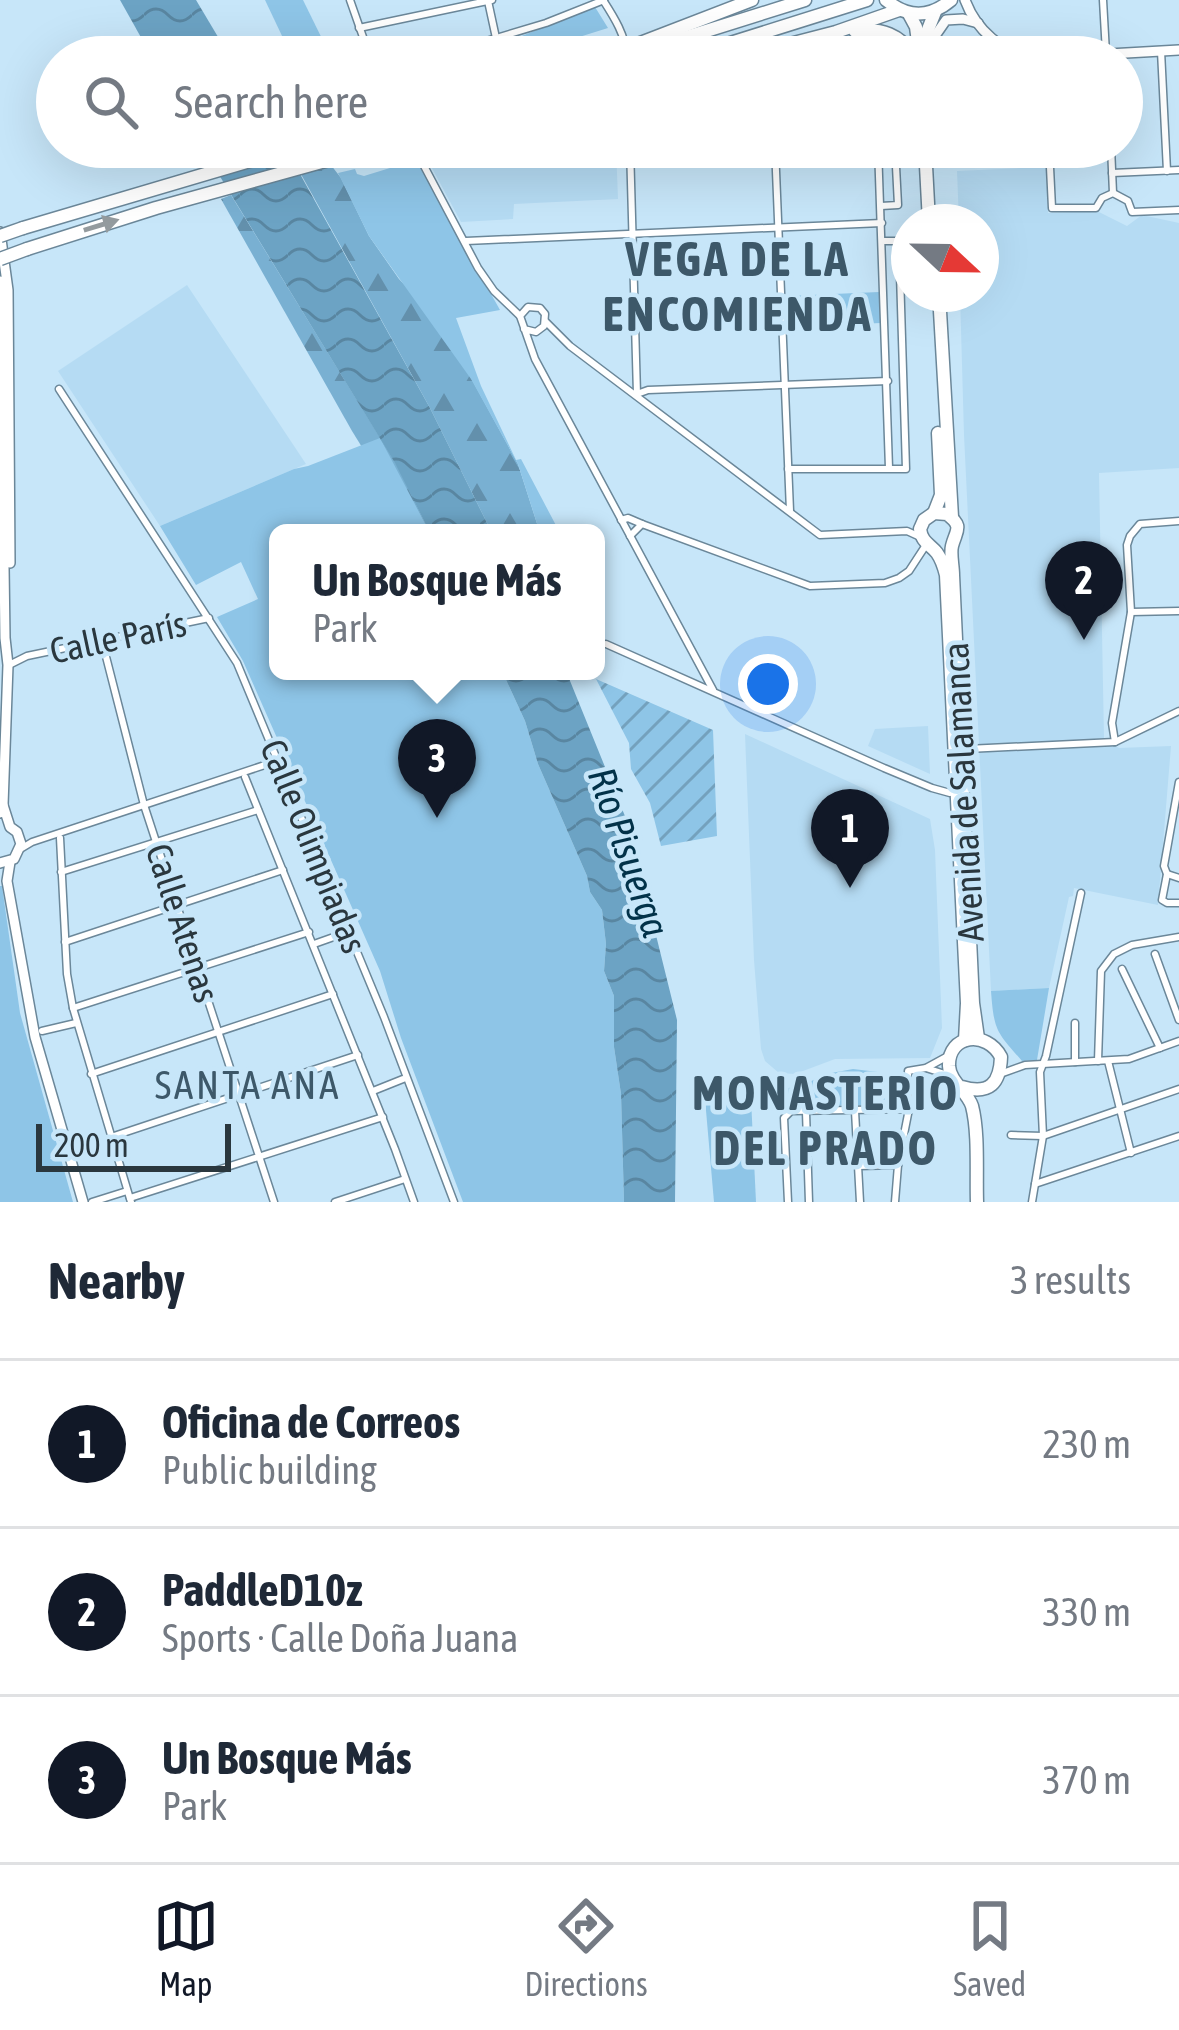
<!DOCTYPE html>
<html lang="en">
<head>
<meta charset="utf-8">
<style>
  :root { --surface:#fff; --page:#f2f2f3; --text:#1f2937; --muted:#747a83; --line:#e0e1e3; --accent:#111827 }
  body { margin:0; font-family:"Asap Condensed",sans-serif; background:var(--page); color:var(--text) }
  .compass { position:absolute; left:891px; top:204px; width:108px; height:108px; border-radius:50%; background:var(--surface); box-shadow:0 12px 48px #0002; rotate:112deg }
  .scale { position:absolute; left:36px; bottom:30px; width:195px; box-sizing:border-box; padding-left:12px; border:6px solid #2a373e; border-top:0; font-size:33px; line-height:42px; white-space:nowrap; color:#2a373e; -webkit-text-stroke:9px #c7e6f9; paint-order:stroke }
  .you { position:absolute; left:768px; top:684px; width:42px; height:42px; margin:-30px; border:9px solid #fff; border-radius:50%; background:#1a73e8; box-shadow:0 0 0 18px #1a73e833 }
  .badge { display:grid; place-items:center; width:78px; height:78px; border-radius:50%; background:var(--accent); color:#fff; font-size:39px; font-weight:700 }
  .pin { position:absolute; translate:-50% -99px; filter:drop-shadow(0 3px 6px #0008) }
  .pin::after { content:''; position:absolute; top:63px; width:42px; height:36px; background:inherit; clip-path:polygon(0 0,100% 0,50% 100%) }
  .popup { position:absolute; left:269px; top:524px; width:336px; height:156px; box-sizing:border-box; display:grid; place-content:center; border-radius:18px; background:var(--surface); filter:drop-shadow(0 3px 9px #0005); font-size:39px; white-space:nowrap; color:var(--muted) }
  .popup b { font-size:45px; color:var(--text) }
  .popup::after { content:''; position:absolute; left:50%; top:100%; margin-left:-24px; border:24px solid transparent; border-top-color:var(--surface) }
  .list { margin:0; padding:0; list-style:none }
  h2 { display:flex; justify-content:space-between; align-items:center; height:156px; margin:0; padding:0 48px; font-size:51px }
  h2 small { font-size:39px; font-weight:400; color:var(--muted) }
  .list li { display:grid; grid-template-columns:78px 1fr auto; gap:36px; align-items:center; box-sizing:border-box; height:168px; padding:0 48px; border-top:3px solid var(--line) }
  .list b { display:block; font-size:45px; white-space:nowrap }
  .list p { margin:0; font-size:39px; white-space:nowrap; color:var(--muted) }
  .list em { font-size:39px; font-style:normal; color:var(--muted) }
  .icon { flex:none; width:66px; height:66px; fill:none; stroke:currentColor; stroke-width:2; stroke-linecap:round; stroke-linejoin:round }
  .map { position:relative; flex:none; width:1179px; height:1202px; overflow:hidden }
  .search { position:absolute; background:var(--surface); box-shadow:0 12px 48px #0002; left:36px; right:36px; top:36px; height:132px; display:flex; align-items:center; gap:30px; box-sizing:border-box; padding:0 42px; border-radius:66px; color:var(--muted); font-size:45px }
  .sheet { height:660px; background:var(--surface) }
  nav { display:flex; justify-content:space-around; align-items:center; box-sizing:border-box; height:168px; border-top:3px solid var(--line); background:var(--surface); font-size:33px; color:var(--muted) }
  nav a { display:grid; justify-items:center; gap:6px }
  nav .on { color:var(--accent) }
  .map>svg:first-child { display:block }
  .built { fill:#b5dbf3 }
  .forest { fill:url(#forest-firs) }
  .park { fill:#8ec5e7 }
  .garden { fill:url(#garden-furrows) }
  .water { fill:url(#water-waves) }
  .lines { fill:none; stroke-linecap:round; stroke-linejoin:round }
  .street-casing { stroke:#6b8799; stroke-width:9 }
  .secondary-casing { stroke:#6b8799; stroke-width:12 }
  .highway-casing { stroke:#6b8799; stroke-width:15 }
  .street { stroke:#fff; stroke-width:6 }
  .secondary { stroke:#fff; stroke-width:9 }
  .highway { stroke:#fff; stroke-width:12 }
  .highway-bridge-casing { stroke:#6b8799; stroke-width:15; stroke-linecap:butt }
  .highway-bridge { stroke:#fff; stroke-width:12 }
  .oneway { fill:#949b9e }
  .labels { text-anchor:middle; stroke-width:9; stroke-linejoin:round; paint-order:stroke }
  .street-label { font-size:36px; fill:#2a373e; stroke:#c7e6f9 }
  .water-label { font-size:39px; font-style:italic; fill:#023249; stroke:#c7e6f9 }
  .neighbourhood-label { font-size:39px; letter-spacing:3px; fill:#3d5869; stroke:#c7e6f9 }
  .district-label { font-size:48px; font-weight:bold; letter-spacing:3px; fill:#3d5869; stroke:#c7e6f9 }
</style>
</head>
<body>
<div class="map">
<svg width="1179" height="1202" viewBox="0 0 1179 1202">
  <defs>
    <pattern id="forest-firs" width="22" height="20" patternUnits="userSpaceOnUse" patternTransform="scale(3)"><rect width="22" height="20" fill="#79b0d2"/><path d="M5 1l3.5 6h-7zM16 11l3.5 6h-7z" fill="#6390ac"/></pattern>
    <pattern id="garden-furrows" width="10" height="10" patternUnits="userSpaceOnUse" patternTransform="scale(3)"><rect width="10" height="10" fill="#8ec5e7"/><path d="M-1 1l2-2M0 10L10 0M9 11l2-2" fill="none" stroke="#74a1bd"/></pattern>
    <pattern id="water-waves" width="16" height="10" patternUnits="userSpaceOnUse" patternTransform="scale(3)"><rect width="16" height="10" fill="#6ca3c4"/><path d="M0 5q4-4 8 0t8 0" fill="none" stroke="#5986a1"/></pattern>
  </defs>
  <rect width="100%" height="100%" fill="#c7e6f9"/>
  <g class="built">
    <path d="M460 147H616L618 199 514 204 513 219 461 222 426 157Z"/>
    <path d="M1021 147H1045L1048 213 1097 211 1127 226 1142 215 1179 223V468L1099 473 1104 738 1119 748 1171 746 1158 905 1074 888 1073 896 1069 897 1049 988 991 991 964 435 960 294H981V222H959L957 171 1021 168Z"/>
    <path d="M187 285 306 464 160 526 58 371Z"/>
    <path d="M928 726 930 774 868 746 875 729Z"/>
    <path d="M745 734 930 819 935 850 942 1028 930 1058 835 1059 795 1074 779 1073 765 1061 761 1049 754 960Z"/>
  </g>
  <g class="forest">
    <path d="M286 147H317L341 178 369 236 399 279 441 323 518 464 540 533H492L430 408Z"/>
    <path d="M231 195 398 467 430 533H415L352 431 221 199Z"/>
  </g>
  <g class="park">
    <path d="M265 0H303L331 57H292Z"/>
    <path d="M595 7 608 28 515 57H449L514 39Z"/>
    <path d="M865 31 896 39 897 57H746L836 35Z"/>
    <path d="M416 160 500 310 456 318 481 386 516 460 521 459 560 533H540L518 464 471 379 369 236 338 173 355 169 357 174 364 176Z"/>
    <path d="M879 292 881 323 789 327 788 296Z"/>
    <path d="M380 438 430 533H278V671H502L525 721 538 764 587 876 590 892 602 910 606 944 604 971 614 996V1047L621 1094 624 1202H463L401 1038 380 971 243 661 217 617 258 599 241 562 196 585 160 526 294 469 308 466Z"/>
    <path d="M0 886H2L20 1013 73 1202H0Z"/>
    <path d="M1049 988 1037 1060 1022 1061C997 1032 994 1032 991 991Z"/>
    <path d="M853 1069 878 1072 902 1084 903 1105 787 1106V1088L799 1087 826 1074Z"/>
    <path d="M705 1099H751L756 1202H714Z"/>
  </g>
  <path class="garden" d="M596 679 713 730 717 836 661 846 650 803 631 769 629 743Z"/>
  <g class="water">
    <path d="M120 0H196L230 57H152Z"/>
    <path d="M202 147H285L430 408 492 533H430L395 463Z"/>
    <path d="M502 671H566L629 826 677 1020 675 1202H624L621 1094 614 1047V996L604 971 606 944 602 910 590 892 587 876 538 764 525 721Z"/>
  </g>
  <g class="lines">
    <defs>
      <g id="street">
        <path d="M350 0 370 57"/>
        <path d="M603 0C614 17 626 36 627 57"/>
        <path d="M1103 0 1106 53"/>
        <path d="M488 1 496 38"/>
        <path d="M359 28 492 0"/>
        <path d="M1161 51 1167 171"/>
        <path d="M433 57 546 23 604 0"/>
        <path d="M414 147 478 268 494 291 519 315"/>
        <path d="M630 147 637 394"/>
        <path d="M775 147 790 511"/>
        <path d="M878 147 889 468"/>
        <path d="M1049 147 1052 208H1096L1102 198 1113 193 1128 201 1132 212 1179 210"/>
        <path d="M1111 147 1113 193"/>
        <path d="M1112 173 1179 170"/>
        <path d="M881 206 898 205 895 147"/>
        <path d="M466 241 882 223"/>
        <path d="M546 322 570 346 820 535 907 531 918 536"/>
        <path d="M524 329 536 332 544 326 545 314 540 308 528 307 520 316 535 359 713 690"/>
        <path d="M59 389 237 663 384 1017 454 1202"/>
        <path d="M637 394 648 390 888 381"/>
        <path d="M788 469H906L899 241H883"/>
        <path d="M621 520 628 518 642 524"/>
        <path d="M630 536 642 524 810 586 885 583 899 578 909 571 926 545"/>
        <path d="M1131 612 1179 611"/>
        <path d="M102 641 144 805 274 1202"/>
        <path d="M606 644 884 768 932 788 950 793"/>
        <path d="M9 665 27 656 209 618"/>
        <path d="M1115 742 1112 723 1131 612 1127 545 1130 536 1140 524 1179 521"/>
        <path d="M967 749 1115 742 1179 711"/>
        <path d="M245 777 395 1149 414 1202"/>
        <path d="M1179 782 1164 866 1167 874 1162 900 1167 903H1179"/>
        <path d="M60 838 67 974 73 1008 131 1202"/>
        <path d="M22 848 32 842 280 760"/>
        <path d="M61 872 258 810"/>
        <path d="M1167 874 1179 878"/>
        <path d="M65 942 283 870"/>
        <path d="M314 944 345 933"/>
        <path d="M1155 954 1179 1020"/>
        <path d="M1122 969 1160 1048"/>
        <path d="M73 1008 309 932"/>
        <path d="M42 1031 76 1023"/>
        <path d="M1098 1061 1101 971 1114 954 1132 945 1179 937"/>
        <path d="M1108 1061 1131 1153"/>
        <path d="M1075 1062V1023"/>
        <path d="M926 1068 951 1076"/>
        <path d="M91 1074 333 994"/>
        <path d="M1000 1074 1025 1065 1129 1059 1179 1041"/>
        <path d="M373 1091 403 1079"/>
        <path d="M855 1111 860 1202"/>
        <path d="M806 1112 809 1202"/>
        <path d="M1011 1135 1043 1136 1179 1089"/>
        <path d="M111 1137 358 1055"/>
        <path d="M859 1166 898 1165"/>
        <path d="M1035 1184 1179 1136"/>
        <path d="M130 1198 383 1117"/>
        <path d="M92 1202 127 1191"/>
        <path d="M335 1202 405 1179"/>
        <path d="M788 1202 784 1118 791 1111 909 1109"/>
        <path d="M895 1202 898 1165 909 1109 908 1071 926 1068 948 1056"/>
        <path d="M1032 1202 1043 1136 1040 1072 1046 1056 1081 893"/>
      </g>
      <g id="secondary">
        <path d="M965 0C976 30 1002 53 1034 57"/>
        <path d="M930 43 946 20 963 19 978 23"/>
        <path d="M1056 57 1179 50"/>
        <path d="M0 232 8 290 10 563"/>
        <path d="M0 281 5 638 8 665 3 805 0 813"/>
        <path d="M10 862 7 881 35 1037 83 1202"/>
        <path d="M0 863 14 859 21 844 17 832 10 827 3 805"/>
      </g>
      <g id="highway">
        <path d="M886 0C907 18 930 18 951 0"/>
        <path d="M909 14 916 27 920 57"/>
        <path d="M855 31C882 28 900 34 915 57"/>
        <path d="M635 45 752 0"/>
        <path d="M636 53 805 0"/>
        <path d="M686 57 867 0"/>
        <path d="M740 57 836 32 899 10"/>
        <path d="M928 57 927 32 935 12"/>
        <path d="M925 147 929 222"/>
        <path d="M23 228 297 147"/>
        <path d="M27 249 156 208 376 147"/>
        <path d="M939 294 952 517"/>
        <path d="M0 349 3 337"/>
        <path d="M0 369 2 370"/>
        <path d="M0 398 2 404"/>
        <path d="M934 513 941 495 938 433"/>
        <path d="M965 1040 967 1003 946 575C944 567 942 560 937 553 930 544 922 543 920 529L924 520 934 513 947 514C964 527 956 530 952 546 950 554 953 566 953 575L973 1003 978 1038"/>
        <path d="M962 1087C990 1095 1000 1083 1001 1057 987 1030 948 1034 949 1066 950 1082 967 1091 972 1106 979 1133 976 1173 977 1202"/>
      </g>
    </defs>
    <use href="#street" class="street-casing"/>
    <use href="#secondary" class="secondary-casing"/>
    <use href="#highway" class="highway-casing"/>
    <use href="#street" class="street"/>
    <use href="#secondary" class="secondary"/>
    <use href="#highway" class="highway"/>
    <defs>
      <g id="highway-bridge">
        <path d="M613 53 635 45"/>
        <path d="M0 236 23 228"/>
        <path d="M0 259 27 249"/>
      </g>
    </defs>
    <use href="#highway-bridge" class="highway-bridge-casing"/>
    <use href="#highway-bridge" class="highway-bridge"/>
  </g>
  <defs><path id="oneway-solid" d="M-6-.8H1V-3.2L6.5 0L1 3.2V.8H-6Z" transform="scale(3)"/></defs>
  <use class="oneway" href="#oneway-solid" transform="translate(101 225) rotate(-17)"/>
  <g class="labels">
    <g class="street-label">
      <text transform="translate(118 637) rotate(-12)" y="13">Calle París</text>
      <text transform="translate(963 792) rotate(-93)" y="13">Avenida de Salamanca</text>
      <text transform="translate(314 846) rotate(68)" y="13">Calle Olimpiadas</text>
      <text transform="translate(183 923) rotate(72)" y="13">Calle Atenas</text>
    </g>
    <g class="water-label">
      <text transform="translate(629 852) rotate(71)" y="14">Río Pisuerga</text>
    </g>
    <g class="neighbourhood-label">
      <text x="248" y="1099">SANTA ANA</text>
    </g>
    <g class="district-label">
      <text x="738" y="276">VEGA DE LA<tspan x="738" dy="55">ENCOMIENDA</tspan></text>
      <text x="826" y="1110">MONASTERIO<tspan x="826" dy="55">DEL PRADO</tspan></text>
    </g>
  </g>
</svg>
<svg class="compass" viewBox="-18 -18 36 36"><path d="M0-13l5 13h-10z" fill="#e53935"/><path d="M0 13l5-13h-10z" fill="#747a83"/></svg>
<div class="scale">200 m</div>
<div class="you"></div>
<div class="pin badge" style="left:850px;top:888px">1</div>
<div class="pin badge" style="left:1084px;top:640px">2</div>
<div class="pin badge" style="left:437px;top:818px">3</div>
<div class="popup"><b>Un Bosque Más</b>Park</div>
<div class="search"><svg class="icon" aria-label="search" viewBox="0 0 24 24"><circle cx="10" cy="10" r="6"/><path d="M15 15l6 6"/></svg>Search here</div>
</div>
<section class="sheet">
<h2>Nearby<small>3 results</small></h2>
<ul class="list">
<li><span class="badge">1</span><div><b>Oficina de Correos</b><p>Public building</p></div><em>230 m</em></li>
<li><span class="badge">2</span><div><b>PaddleD10z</b><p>Sports · Calle Doña Juana</p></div><em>330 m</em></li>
<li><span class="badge">3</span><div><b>Un Bosque Más</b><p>Park</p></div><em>370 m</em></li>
</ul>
</section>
<nav>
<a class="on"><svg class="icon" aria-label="map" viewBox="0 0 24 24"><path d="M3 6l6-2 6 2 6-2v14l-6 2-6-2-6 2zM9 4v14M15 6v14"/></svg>Map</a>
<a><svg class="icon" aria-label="directions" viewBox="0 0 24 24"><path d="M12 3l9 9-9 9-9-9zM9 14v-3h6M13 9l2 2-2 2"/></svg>Directions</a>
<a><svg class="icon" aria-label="saved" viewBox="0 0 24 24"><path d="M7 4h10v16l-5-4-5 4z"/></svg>Saved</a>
</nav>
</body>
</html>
